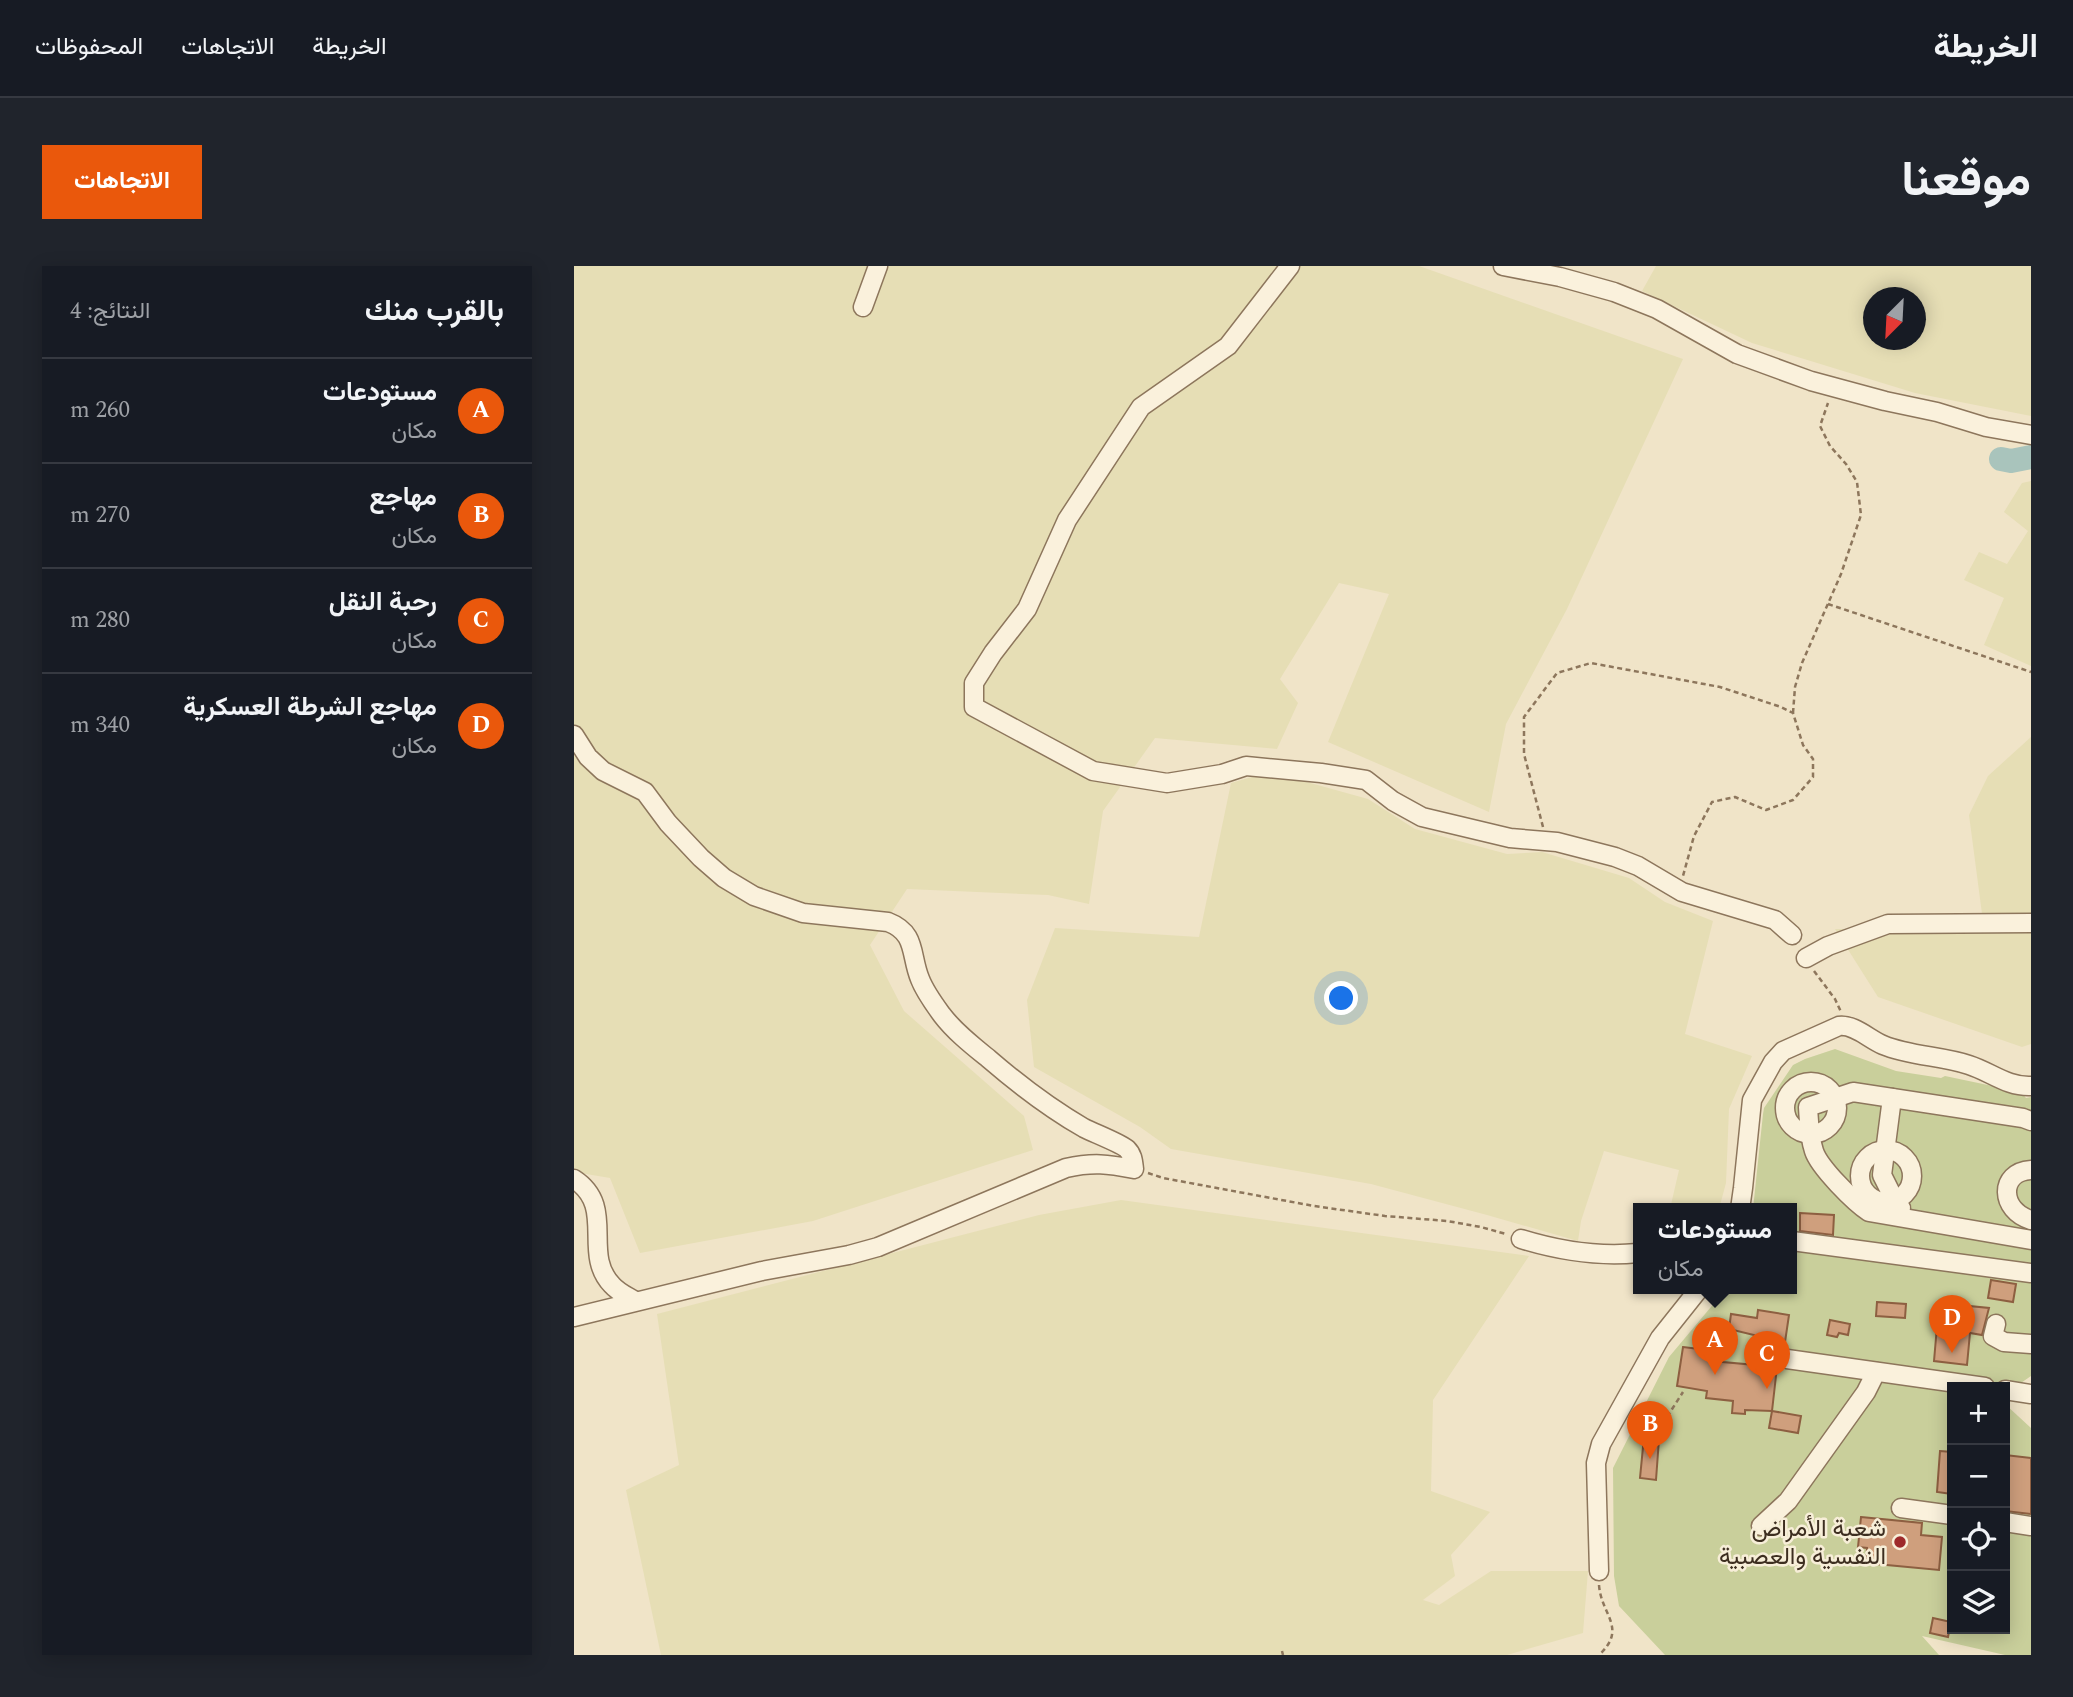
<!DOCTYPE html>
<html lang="ar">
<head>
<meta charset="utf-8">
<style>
  :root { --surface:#171b24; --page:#20242c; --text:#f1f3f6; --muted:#9ea1a6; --line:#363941; --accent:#ea580c }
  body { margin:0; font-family:Spectral,Vazirmatn,serif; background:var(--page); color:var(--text); direction:rtl }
  .controls { position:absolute; right:21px; bottom:21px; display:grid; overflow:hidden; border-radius:0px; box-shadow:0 4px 18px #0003 }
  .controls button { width:63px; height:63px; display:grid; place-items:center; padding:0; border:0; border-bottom:2px solid var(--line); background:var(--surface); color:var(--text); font:35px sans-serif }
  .compass { position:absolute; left:1289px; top:21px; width:63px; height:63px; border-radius:50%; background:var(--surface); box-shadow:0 4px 18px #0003; rotate:204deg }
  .you { position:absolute; left:768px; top:733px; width:24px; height:24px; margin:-18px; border:5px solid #fff; border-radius:50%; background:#1a73e8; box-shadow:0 0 0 10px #1a73e833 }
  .badge { display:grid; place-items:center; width:46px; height:46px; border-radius:50%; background:var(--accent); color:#fff; font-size:23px; font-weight:700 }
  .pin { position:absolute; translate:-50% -58px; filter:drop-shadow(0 2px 4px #0008) }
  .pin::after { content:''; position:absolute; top:37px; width:24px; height:21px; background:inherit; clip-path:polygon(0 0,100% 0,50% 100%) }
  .popup { position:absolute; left:1059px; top:937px; width:164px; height:91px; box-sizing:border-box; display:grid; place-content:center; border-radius:0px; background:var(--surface); filter:drop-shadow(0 2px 5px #0005); font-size:23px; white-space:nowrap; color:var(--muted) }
  .popup b { font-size:26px; color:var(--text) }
  .popup::after { content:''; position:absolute; left:50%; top:100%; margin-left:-14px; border:14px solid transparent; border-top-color:var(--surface) }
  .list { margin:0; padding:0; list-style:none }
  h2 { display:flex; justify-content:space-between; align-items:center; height:91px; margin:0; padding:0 28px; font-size:30px }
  h2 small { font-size:23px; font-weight:400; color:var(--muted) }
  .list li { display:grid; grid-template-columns:46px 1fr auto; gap:21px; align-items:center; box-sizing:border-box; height:105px; padding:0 28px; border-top:2px solid var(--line) }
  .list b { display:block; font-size:26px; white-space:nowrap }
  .list p { margin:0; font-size:23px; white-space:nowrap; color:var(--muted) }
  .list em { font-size:23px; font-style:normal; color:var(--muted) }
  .icon { flex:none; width:38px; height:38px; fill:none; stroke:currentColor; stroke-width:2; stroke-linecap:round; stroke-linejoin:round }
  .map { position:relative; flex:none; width:1457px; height:1389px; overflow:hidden; direction:ltr; border-radius:0px }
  header { display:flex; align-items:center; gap:42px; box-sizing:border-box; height:98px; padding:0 35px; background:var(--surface); border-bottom:2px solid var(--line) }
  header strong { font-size:33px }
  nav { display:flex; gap:38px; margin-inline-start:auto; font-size:24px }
  .intro { display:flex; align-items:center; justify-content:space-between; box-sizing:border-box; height:168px; padding:0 42px }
  h1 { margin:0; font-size:49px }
  .button { padding:18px 32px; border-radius:0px; background:var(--accent); color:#fff; font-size:24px; font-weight:700 }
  main { display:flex; gap:42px; padding:0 42px }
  aside { flex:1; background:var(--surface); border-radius:0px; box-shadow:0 4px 18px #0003 }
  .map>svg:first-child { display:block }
  .farmland { fill:#e6deb5; fill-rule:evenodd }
  .green { fill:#c9cf9b }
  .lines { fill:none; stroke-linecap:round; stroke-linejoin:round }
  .river { stroke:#a9c4bc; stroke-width:24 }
  .building { fill:#cf9f7d; stroke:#8d5f41; stroke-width:2 }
  .minor-casing { stroke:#8d765c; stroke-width:21 }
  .path { stroke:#8d765c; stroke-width:2.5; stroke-dasharray:5 3.5; stroke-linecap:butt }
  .minor { stroke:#faf1dc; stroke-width:18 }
  .poi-dot { fill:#9e2a2b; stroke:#f7eed8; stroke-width:2.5 }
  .labels { text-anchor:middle; stroke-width:5; stroke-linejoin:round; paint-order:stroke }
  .poi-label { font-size:24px; fill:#3d2e20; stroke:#f7eed8; text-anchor:end }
</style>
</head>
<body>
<header>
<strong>الخريطة</strong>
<nav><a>الخريطة</a><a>الاتجاهات</a><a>المحفوظات</a></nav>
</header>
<div class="intro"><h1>موقعنا</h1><a class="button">الاتجاهات</a></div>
<main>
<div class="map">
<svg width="1457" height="1389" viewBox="0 0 1457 1389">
  <rect width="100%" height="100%" fill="#f0e4c8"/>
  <g class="farmland">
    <path d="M0 0H845L1109 93 993 343 932 458 915 546 754 476 815 328 765 317 706 413 724 437 703 483 581 472 529 545 515 638 474 629 333 623 296 679 330 745 450 850 459 884 239 955 66 987 36 912 0 906Z"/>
    <path d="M1082 0H1457V150L1341 127 1178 77 1068 25ZM1300 32H1342V74H1300Z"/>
    <path d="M1457 215V400L1410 379 1430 332 1390 314 1405 286 1433 298 1454 265 1430 246 1448 217Z"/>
    <path d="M1457 471V778L1448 781 1304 731 1261 663H1410L1395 549 1414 510Z"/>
    <path d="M678 511 722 513 794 533 841 563 933 588 968 586 1055 612 1091 636 1139 655 1111 768 1178 790 1155 843 1152 917 1145 943H1096L1105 904 1030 885 1007 955 1004 975 913 949 797 918 597 883 566 861 460 801 453 734 481 662 625 671 657 517Z"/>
    <path d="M547 934 955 990 859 1134 857 1225 916 1246 877 1289 881 1310 849 1334 865 1339 917 1305H1014L1009 1367 933 1389H87L52 1224 105 1199 83 1048 465 949Z"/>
  </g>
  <path class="green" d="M1261 783 1322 805 1367 812 1371 810 1447 826 1452 832 1457 831V1110L1431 1128V1121H1378V1363H1431V1138L1457 1162V1389H1431L1348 1370 1365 1389H1091L1045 1340 1040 1310 1039 1202 1095 1091 1152 1023H1218V943H1179L1189 848 1190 842 1219 799 1231 793Z"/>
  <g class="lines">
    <path class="river" d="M1427 193 1437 195 1457 191"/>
  </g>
  <g class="building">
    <path d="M1226 947 1260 949 1259 969 1226 965Z"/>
    <path d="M1417 1014 1442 1018 1439 1036 1414 1032Z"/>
    <path d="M1303 1036 1332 1038 1331 1052 1302 1050Z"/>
    <path d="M1365 1037 1415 1042 1408 1069 1396 1067 1393 1099 1360 1095Z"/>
    <path d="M1184 1044 1215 1049 1211 1076 1180 1071V1069L1155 1063 1157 1048 1183 1052Z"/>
    <path d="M1256 1054 1276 1058 1274 1069 1265 1067 1263 1071 1253 1069Z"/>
    <path d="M1109 1081 1150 1086 1149 1096 1203 1101 1198 1145 1171 1144V1148L1158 1147 1159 1135 1132 1132 1133 1125 1103 1120Z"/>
    <path d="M1198 1145 1227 1150 1224 1167 1195 1162Z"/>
    <path d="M1070 1171 1085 1173 1082 1214 1066 1212Z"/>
    <path d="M1366 1185 1378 1186V1228L1363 1226Z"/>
    <path d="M1431 1189 1457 1192V1248L1431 1245Z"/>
    <path d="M1287 1251 1348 1257 1347 1269 1368 1271 1365 1304 1292 1297 1293 1282 1284 1281Z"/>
    <path d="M1359 1352 1377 1356 1374 1371 1356 1367Z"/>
  </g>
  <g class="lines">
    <defs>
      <g id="minor">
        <path d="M716 0 654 80 567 141 493 254 453 343 419 387 400 417V441L519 505 593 517 648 508 672 500 747 507 792 514 819 535 848 551 936 572 983 576 1041 591 1064 600 1108 626 1201 654 1218 669"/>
        <path d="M929 0 986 11 1040 26 1083 43 1163 88 1237 115 1311 135 1363 146 1412 161 1457 169"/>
        <path d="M289 41 304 0"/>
        <path d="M0 469 14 491 29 505 71 526 94 557 127 592 150 612 180 630 229 647 314 656C343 667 336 689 346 713 351 726 360 738 368 749 381 766 399 780 415 793 444 818 477 843 510 862 520 867 548 878 553 883 559 889 559 895 560 903 534 898 519 896 492 902L304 981 275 989 188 1005 0 1051"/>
        <path d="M1232 692 1254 680 1314 658 1457 657"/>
        <circle cx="1237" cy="842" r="26"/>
        <path d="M1318 832 1308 909 1320 933 1327 942"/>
        <path d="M1457 855 1449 852 1279 826 1234 841C1235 855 1235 870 1240 885 1245 901 1280 936 1295 946L1457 974"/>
        <circle cx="1312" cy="910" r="26"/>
        <path d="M1457 904C1424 906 1426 945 1457 954"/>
        <path d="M0 913C43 941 7 987 38 1019 44 1026 53 1030 61 1035"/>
        <path d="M1166 943 1169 922 1178 834 1199 796 1209 785 1265 760C1280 758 1295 773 1309 779 1335 790 1368 790 1395 799 1417 806 1433 821 1457 820"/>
        <path d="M947 973C986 985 1024 991 1064 987"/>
        <path d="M1218 975 1457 1007"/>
        <path d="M1422 1058 1419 1070 1430 1076 1457 1078"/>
        <path d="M1213 1093 1411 1121"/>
        <path d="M1431 1124 1457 1128"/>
        <path d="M1327 1242 1378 1249"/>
        <path d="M1431 1256 1457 1260"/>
        <path d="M1187 1260 1214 1235 1292 1126 1302 1106"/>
        <path d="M1025 1305 1022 1197 1027 1178 1086 1072 1125 1023"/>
      </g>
    </defs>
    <use href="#minor" class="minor-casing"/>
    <g class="path">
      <path d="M1254 338 1457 406"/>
      <path d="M1219 447 1221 421 1228 397 1267 308 1287 249 1283 216 1272 198 1256 180 1246 160 1254 137"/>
      <path d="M969 561 950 488V451L983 407 1017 397 1146 421 1207 441 1219 447 1229 479 1239 493V511L1219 534 1192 544 1161 531 1138 536 1120 570 1109 610"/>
      <path d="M1240 705 1261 733 1267 746"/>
      <path d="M574 907 589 912 740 940 811 950 873 955 907 961 932 968"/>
      <path d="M1084 1165 1109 1126"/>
      <path d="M1025 1319C1027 1349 1054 1362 1025 1389"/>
      <path d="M708 1385 709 1389"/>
    </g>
    <use href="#minor" class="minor"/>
  </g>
  <circle class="poi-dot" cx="1326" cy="1276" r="7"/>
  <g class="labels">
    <g class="poi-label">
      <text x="1312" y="1270">شعبة الأمراض<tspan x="1312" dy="28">النفسية والعصبية</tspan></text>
    </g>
  </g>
</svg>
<div class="controls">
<button>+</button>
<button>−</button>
<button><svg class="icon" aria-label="locate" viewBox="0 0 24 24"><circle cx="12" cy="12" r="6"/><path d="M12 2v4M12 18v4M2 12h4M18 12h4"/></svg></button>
<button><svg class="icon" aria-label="layers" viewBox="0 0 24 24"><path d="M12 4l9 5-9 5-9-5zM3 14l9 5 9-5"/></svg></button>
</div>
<svg class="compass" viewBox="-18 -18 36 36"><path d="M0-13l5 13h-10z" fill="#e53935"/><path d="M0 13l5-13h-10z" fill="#9ea1a6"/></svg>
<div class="you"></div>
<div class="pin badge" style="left:1141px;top:1109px">A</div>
<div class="popup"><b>مستودعات</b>مكان</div>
<div class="pin badge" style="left:1076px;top:1193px">B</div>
<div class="pin badge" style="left:1193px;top:1123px">C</div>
<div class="pin badge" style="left:1378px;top:1087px">D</div>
</div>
<aside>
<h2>بالقرب منك<small>النتائج: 4</small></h2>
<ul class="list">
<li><span class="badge">A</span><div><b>مستودعات</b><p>مكان</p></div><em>260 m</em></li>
<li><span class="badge">B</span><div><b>مهاجع</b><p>مكان</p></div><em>270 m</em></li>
<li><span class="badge">C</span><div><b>رحبة النقل</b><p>مكان</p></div><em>280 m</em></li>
<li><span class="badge">D</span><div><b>مهاجع الشرطة العسكرية</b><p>مكان</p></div><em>340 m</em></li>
</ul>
</aside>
</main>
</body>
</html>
